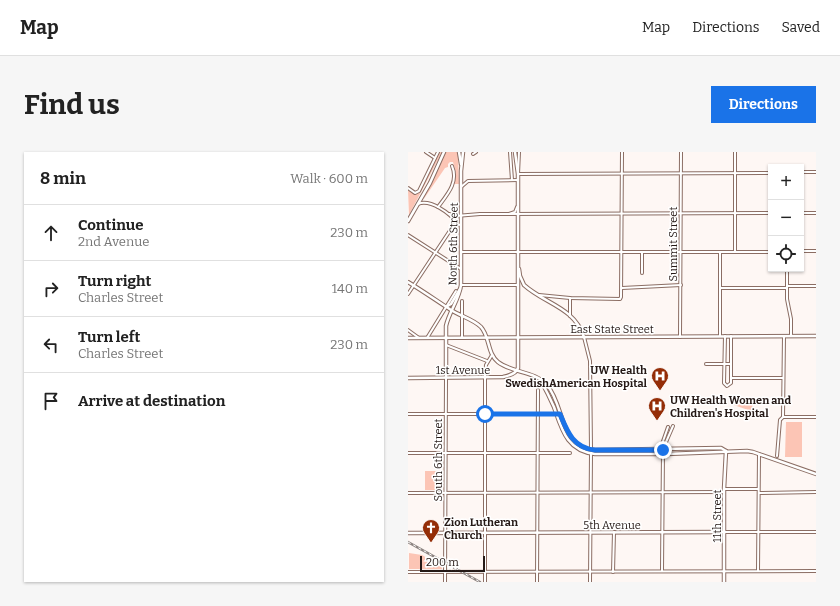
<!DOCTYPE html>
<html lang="en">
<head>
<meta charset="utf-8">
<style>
  :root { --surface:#fff; --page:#f6f6f6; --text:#222; --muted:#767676; --line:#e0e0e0; --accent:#1a73e8 }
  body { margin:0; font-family:Bitter,serif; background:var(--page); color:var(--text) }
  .controls { position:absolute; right:12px; top:12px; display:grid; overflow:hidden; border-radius:0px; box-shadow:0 1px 3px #0004 }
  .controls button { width:36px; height:36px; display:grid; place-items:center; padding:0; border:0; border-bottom:1px solid var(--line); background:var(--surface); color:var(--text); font:20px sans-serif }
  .scale { position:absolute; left:12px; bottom:10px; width:65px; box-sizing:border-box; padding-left:4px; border:2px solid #251916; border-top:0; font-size:11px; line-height:14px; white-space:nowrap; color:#251916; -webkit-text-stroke:3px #fff; paint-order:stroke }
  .stop { position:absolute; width:12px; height:12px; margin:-9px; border:3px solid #1a73e8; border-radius:50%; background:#fff }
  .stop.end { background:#1a73e8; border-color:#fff; box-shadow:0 1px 4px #0008 }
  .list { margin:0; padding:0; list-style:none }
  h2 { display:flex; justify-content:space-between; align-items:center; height:52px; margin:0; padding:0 16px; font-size:17px }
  h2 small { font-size:13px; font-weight:400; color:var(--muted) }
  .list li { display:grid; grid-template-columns:26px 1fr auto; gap:12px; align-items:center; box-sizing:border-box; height:56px; padding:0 16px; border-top:1px solid var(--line) }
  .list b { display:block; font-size:15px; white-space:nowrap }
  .list p { margin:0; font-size:13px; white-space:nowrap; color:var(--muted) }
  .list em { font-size:13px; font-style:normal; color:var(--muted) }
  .icon { flex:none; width:22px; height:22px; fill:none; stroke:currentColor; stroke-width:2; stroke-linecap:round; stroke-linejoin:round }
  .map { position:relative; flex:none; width:408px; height:430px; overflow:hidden; border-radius:0px }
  header { display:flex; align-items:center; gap:24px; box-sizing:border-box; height:56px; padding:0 20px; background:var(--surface); border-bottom:1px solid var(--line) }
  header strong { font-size:19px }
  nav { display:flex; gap:22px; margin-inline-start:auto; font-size:14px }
  .intro { display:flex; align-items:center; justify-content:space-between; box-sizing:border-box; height:96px; padding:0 24px }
  h1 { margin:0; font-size:28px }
  .button { padding:10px 18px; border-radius:0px; background:var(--accent); color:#fff; font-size:14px; font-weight:700 }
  main { display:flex; gap:24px; padding:0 24px }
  aside { flex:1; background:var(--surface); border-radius:0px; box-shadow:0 1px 3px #0004 }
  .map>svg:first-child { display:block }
  .green { fill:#fcc5b5 }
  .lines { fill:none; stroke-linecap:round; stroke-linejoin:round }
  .minor-casing { stroke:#8b6d63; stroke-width:4 }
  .major-casing { stroke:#8b6d63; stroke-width:4.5 }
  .minor { stroke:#fff; stroke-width:2 }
  .major { stroke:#fff; stroke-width:2.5 }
  .rail-casing { stroke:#8d8481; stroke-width:2.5 }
  .rail { stroke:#fff; stroke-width:1; stroke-dasharray:3; stroke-linecap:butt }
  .route { stroke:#1a73e8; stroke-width:5 }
  .labels { text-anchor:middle; stroke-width:3; stroke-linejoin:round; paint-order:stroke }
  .street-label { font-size:11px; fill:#251916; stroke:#fff }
  .poi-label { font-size:11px; font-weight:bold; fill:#251916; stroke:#fff; text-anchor:start }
</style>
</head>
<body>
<header>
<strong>Map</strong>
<nav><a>Map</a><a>Directions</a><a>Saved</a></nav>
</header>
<div class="intro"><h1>Find us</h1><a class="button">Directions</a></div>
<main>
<aside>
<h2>8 min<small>Walk · 600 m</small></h2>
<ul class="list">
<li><svg class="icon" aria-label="ahead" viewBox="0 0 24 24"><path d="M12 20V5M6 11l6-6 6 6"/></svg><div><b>Continue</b><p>2nd Avenue</p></div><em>230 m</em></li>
<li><svg class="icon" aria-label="right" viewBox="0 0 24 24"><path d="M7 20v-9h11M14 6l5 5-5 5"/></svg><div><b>Turn right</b><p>Charles Street</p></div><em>140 m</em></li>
<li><svg class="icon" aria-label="left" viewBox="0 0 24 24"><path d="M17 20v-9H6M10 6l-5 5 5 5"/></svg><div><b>Turn left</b><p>Charles Street</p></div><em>230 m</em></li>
<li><svg class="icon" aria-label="arrive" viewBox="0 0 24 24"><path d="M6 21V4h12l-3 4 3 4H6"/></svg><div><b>Arrive at destination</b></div></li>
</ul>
</aside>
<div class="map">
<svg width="408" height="430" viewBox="0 0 408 430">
  <rect width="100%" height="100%" fill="#fef7f4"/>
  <g class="green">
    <path d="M32 0H34L1 63 0 38 8 42 11 41Z"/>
    <path d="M38 0H50L51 32H46L48 21 45 10H42L40 12V15L37 16 15 48Z"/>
    <path d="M326 245 345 252 343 259 323 252Z"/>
    <path d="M378 270H394V305H377Z"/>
    <rect x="17" y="319" width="17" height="19"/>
    <path d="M1 401 14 403 34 415V417H1Z"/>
  </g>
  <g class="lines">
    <defs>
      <g id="minor">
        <path d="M18 0 27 6"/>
        <path d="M102 0 104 28"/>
        <path d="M111 0 110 22 363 21"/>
        <path d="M327 0V99"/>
        <path d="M65 2 68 0"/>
        <path d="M393 20H408"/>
        <path d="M53 35 60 29 110 28"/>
        <path d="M0 36 7 41 11 39 30 0"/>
        <path d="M10 52C22 47 43 61 49 72"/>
        <path d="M30 55C39 43 51 30 44 14"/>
        <path d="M393 61H408"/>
        <path d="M41 62 48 64 72 62 363 61"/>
        <path d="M101 62 107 60 109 55"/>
        <path d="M0 83 53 117"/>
        <path d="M393 99H408"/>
        <path d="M53 100H363"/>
        <path d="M234 100V121"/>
        <path d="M379 117V147L383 167V184"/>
        <path d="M53 133H110"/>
        <path d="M379 134H408"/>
        <path d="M214 136 273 133"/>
        <path d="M313 136H379"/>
        <path d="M0 142 45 74 47 72 53 73"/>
        <path d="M131 143 162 146 212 147 213 145 214 0"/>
        <path d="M162 146V164"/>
        <path d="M54 149V186"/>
        <path d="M0 178 11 186"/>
        <path d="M312 184V100"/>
        <path d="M317 184 316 231 319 234 323 231V184"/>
        <path d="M176 185 182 209 183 297"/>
        <path d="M272 185 273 0"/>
        <path d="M19 186 48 139"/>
        <path d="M38 193 79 209"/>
        <path d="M298 212H323"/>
        <path d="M323 226H375"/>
        <path d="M0 262H152"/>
        <path d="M375 265H408"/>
        <path d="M255 297 265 274"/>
        <path d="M0 301H162"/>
        <path d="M369 304 372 268 375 265 376 184"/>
        <path d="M316 337H350"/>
        <path d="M0 341 316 340"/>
        <path d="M351 341 408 340"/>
        <path d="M317 380H408"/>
        <path d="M254 419 255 298 253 295 260 275"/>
        <path d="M350 419 351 302"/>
        <path d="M0 420 408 419"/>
        <path d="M205 420 206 380"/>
        <path d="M37 430 38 226"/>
        <path d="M77 430V223L78 213 84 203"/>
        <path d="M129 430 130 238"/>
        <path d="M182 430 183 301"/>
      </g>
      <g id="major">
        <path d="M51 0 53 12"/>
        <path d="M0 69 22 31 36 0"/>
        <path d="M111 117 112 124 116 133C137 152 166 155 176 185"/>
        <path d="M0 130C15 139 29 149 43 158 52 164 65 167 73 175 82 185 79 201 90 210 104 221 127 219 139 233 157 254 151 296 187 298L313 296 318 299"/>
        <path d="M38 155 43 152 52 137"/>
        <path d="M0 186 408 184"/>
        <path d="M0 226 95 225C100 224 108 222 110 216V22L107 0"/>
        <path d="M38 226V174C41 160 51 148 53 133V19L55 0"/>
        <path d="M133 229C138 238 142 246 146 255 154 278 159 299 187 302H258L339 299 345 300 408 322"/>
        <path d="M0 381 317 380"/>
        <path d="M316 430V337L318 299"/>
      </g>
    </defs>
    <use href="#minor" class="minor-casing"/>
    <use href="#major" class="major-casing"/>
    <use href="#minor" class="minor"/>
    <use href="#major" class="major"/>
    <defs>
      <path id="rail" d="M0 390 72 430"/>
    </defs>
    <use href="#rail" class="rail-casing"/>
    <use href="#rail" class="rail"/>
  </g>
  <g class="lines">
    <path class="route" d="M77 262H152C159 279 165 296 187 298H255"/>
  </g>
  <defs>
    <symbol id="hospital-pin" viewBox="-11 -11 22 30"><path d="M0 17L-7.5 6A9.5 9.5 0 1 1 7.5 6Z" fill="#942d07" stroke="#fff"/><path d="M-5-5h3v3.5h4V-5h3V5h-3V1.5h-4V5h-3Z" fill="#fff"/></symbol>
    <symbol id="church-pin" viewBox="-11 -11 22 30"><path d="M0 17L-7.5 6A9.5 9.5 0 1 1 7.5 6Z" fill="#942d07" stroke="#fff"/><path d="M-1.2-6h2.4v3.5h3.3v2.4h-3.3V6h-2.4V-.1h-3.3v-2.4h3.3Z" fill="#fff"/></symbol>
  </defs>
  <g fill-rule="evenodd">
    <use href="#hospital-pin" x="242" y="214" width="20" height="27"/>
    <use href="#hospital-pin" x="239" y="244" width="20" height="27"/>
    <use href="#church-pin" x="13" y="366" width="20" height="27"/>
  </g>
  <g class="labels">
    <g class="street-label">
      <text transform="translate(45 92) rotate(-89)" y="4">North 6th Street</text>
      <text transform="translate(265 92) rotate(-90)" y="4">Summit Street</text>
      <text x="204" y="181">East State Street</text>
      <text x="55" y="222">1st Avenue</text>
      <text transform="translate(30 308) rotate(-90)" y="4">South 6th Street</text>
      <text transform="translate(309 364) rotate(-90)" y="4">11th Street</text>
      <text x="204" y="377">5th Avenue</text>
    </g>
    <g class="poi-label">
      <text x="239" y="222" text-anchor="end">UW Health<tspan x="239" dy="13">SwedishAmerican Hospital</tspan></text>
      <text x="262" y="252">UW Health Women and<tspan x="262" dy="13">Children's Hospital</tspan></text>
      <text x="36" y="374">Zion Lutheran<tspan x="36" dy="13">Church</tspan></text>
    </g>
  </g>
</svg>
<div class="controls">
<button>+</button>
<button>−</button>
<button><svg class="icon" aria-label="locate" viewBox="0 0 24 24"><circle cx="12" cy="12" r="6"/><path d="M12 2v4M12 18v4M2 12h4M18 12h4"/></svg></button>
</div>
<div class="scale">200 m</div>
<div class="stop" style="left:77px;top:262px"></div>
<div class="stop end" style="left:255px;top:298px"></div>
</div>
</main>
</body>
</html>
